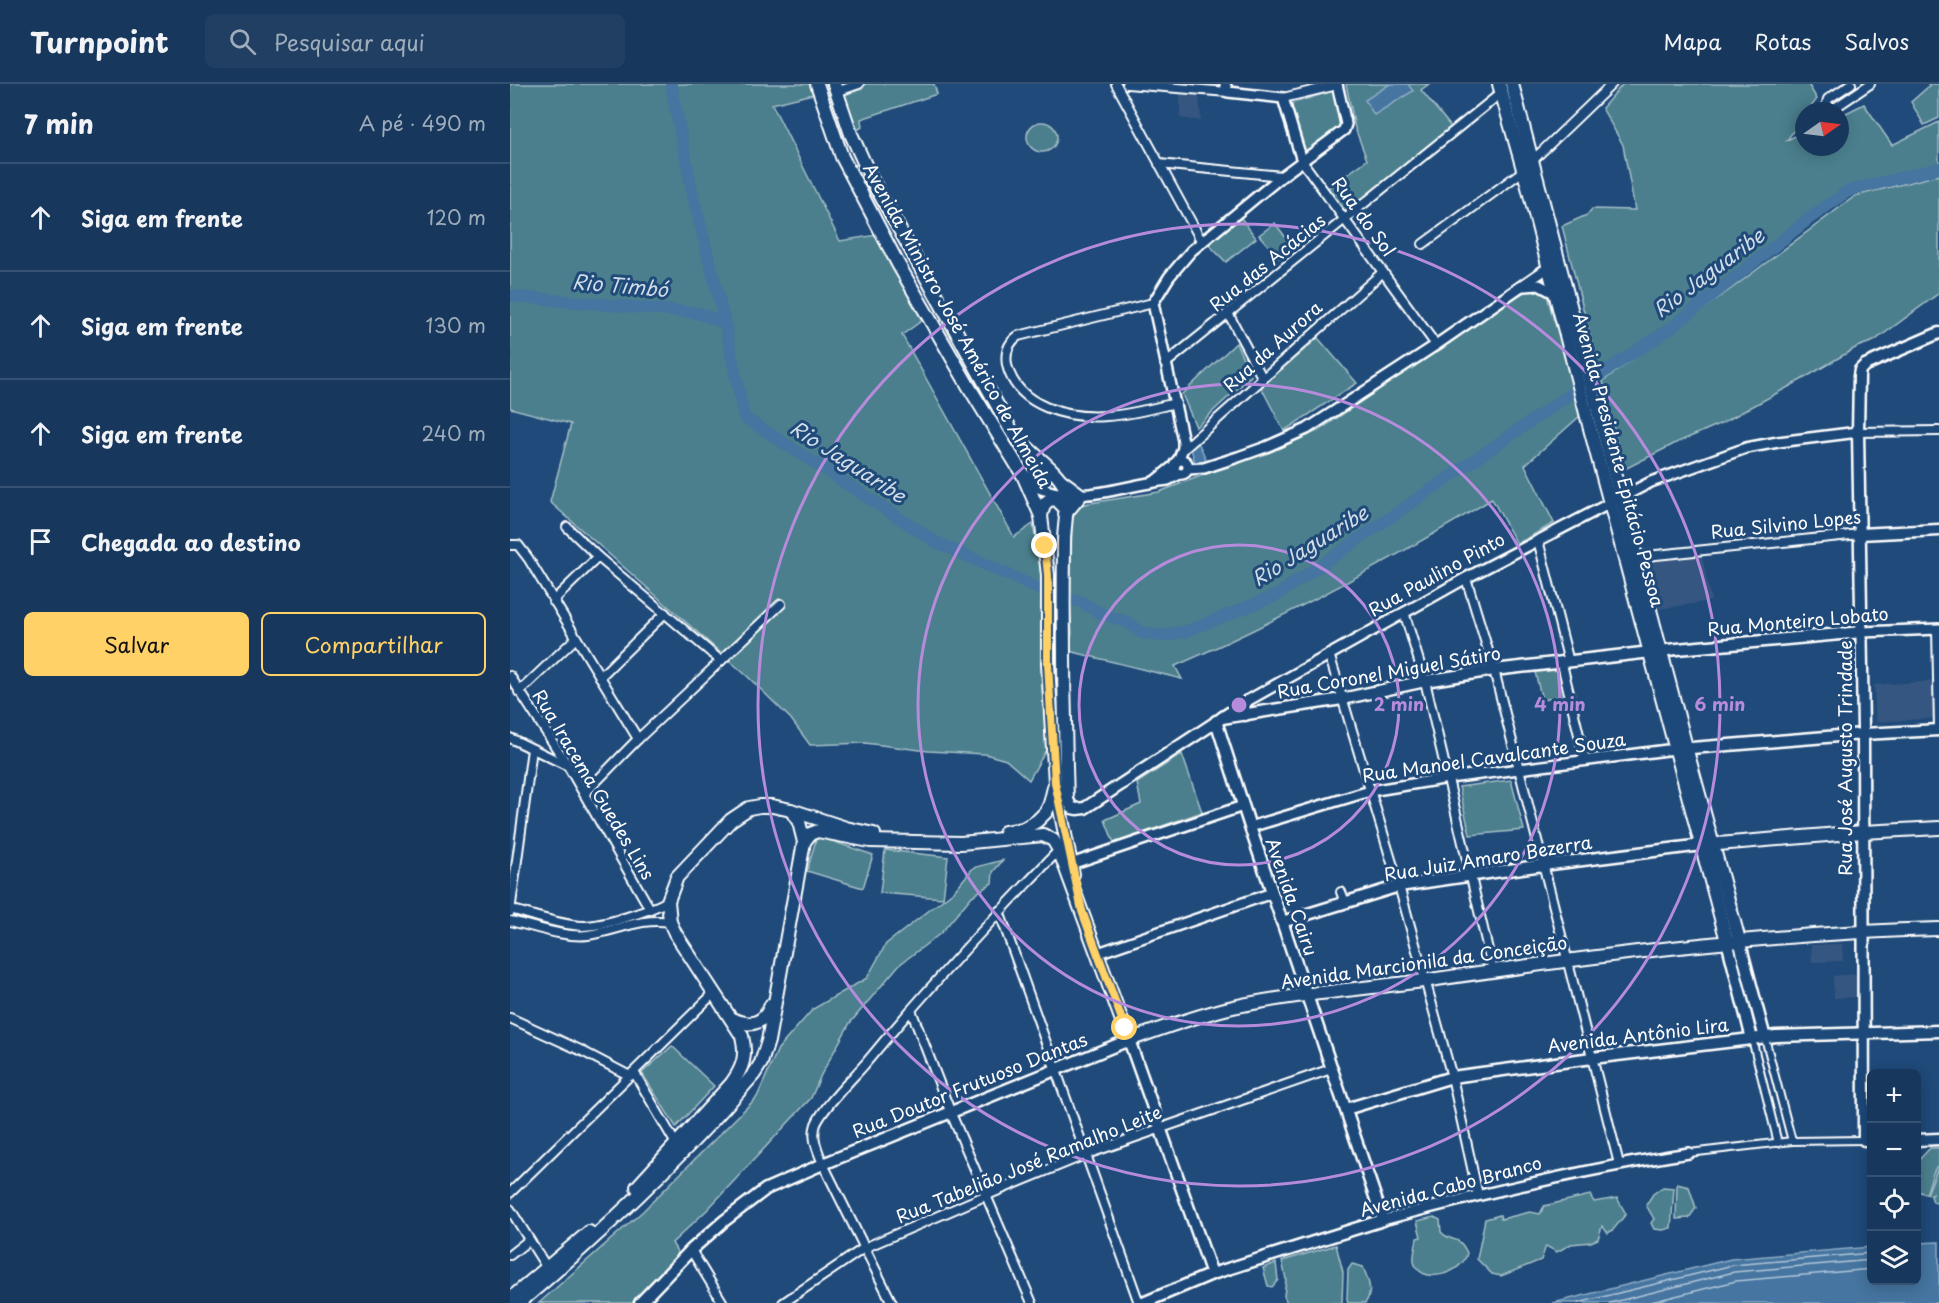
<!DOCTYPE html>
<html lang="pt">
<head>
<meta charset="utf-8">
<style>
  :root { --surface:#17385c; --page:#203f62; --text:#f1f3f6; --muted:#9eacbb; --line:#365272; --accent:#ffd166 }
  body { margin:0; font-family:"Playpen Sans",sans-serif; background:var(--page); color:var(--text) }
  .controls { position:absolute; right:18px; bottom:18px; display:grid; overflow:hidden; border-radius:9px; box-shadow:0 3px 15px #0003 }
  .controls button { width:54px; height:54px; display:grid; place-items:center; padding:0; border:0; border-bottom:2px solid var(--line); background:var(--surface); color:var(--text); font:30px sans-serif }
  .compass { position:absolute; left:1285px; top:18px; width:54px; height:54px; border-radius:50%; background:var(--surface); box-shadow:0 3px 15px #0003; rotate:76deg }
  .stop { position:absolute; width:18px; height:18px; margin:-14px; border:4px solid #ffd166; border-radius:50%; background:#fff }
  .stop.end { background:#ffd166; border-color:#fff; box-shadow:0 2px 6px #0008 }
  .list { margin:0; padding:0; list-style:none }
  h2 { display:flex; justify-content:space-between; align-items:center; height:78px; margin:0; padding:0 24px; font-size:26px }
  h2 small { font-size:20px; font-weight:400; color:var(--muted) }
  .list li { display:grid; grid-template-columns:39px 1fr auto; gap:18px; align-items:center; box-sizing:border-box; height:108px; padding:0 24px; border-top:2px solid var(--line) }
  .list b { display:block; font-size:22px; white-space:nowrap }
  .list em { font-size:20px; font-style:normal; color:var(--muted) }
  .actions { display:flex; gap:12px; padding:18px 24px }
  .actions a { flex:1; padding:14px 0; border:2px solid var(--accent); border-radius:9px; text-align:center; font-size:21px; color:var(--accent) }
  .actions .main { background:var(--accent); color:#111 }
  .icon { flex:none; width:33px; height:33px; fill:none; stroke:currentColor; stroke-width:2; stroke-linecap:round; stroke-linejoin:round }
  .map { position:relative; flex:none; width:1429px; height:1219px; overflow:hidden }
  header { display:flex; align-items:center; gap:36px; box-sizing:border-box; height:84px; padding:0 30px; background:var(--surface); border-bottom:2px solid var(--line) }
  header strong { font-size:28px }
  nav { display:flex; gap:33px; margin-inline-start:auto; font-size:21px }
  .search { width:420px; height:54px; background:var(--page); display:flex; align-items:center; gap:15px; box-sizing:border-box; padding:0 21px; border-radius:9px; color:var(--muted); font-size:22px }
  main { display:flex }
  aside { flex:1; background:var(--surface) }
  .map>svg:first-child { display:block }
  .built { fill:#365780 }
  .green { fill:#4b7f8d; stroke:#a5bfc6; stroke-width:1.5 }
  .water { fill:#4474a0; stroke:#8facc6; stroke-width:1.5 }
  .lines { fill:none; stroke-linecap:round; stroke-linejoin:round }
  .shore { stroke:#b4c7d9; stroke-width:1.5 }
  .river { stroke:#4474a0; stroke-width:12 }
  .pedestrian-casing { stroke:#fff; stroke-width:10 }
  .minor-casing { stroke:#fff; stroke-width:12 }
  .tertiary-casing { stroke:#fff; stroke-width:14 }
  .secondary-casing { stroke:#fff; stroke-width:15 }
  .primary-casing { stroke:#fff; stroke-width:16 }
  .pedestrian { stroke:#1f4a7a; stroke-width:6 }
  .minor { stroke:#1f4a7a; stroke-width:8 }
  .tertiary { stroke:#1f4a7a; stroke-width:9 }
  .secondary { stroke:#1f4a7a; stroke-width:10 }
  .primary { stroke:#1f4a7a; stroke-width:12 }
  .route { stroke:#ffd166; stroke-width:8 }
  .ring { fill:none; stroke:#b68bdc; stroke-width:3 }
  .labels { text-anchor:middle; stroke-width:6; stroke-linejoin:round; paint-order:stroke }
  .street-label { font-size:18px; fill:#fff; stroke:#1f4a7a }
  .water-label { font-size:20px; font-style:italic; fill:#d0dce7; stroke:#1f4a7a }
  .centre { fill:#b68bdc; stroke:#1f4a7a; stroke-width:3 }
  .ring-label { font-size:18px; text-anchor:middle; font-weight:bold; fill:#b68bdc; stroke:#1f4a7a; stroke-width:6; stroke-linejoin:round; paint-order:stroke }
</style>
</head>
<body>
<header>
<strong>Turnpoint</strong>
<div class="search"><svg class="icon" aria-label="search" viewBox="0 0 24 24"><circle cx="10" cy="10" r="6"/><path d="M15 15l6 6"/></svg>Pesquisar aqui</div>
<nav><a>Mapa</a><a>Rotas</a><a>Salvos</a></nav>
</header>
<main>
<aside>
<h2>7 min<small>A pé · 490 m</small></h2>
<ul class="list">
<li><svg class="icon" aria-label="ahead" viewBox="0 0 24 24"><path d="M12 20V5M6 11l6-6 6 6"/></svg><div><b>Siga em frente</b></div><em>120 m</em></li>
<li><svg class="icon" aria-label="ahead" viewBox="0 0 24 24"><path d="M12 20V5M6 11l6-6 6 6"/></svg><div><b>Siga em frente</b></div><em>130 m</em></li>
<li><svg class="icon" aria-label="ahead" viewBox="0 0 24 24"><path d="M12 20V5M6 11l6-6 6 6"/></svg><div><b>Siga em frente</b></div><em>240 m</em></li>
<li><svg class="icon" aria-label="arrive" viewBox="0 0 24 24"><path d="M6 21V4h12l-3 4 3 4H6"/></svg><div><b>Chegada ao destino</b></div></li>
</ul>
<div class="actions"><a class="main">Salvar</a><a>Compartilhar</a></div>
</aside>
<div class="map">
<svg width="1429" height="1219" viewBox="0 0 1429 1219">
  <rect width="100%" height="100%" fill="#1f4a7a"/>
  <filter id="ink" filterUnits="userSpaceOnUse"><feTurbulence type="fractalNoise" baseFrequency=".0167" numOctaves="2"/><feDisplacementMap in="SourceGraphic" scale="12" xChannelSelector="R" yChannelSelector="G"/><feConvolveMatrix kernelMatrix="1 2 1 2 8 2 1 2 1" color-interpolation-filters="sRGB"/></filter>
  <g filter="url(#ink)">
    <g class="built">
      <path d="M670 10 689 11 691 37 670 34Z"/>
      <path d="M1192 472 1201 517 1149 525 1138 478Z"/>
      <path d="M1425 597 1427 634 1366 638 1364 601Z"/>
      <path d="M1332 860 1333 877 1302 878 1301 861Z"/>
      <path d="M1346 890 1348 913 1324 914 1323 892Z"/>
    </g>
    <g class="green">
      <path d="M0 0H300L303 10 262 20 330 157 367 151 414 235 392 251 504 453 523 440 531 490V538L537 664 519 696 496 676 475 670 418 667 355 659 300 661 281 635 237 592 40 418 61 340 0 324Z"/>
      <path d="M357 0H424L427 10 351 35 352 43 344 48 330 9Z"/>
      <path d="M836 0H919L911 6 941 43 836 129 818 104 857 76 845 44Z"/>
      <path d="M1113 0H1298L1307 15 1298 27H1294V32L1277 56 1294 48V63H1330V32L1354 20 1382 61 1429 38V83L1338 107 1161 244 1090 291 1052 142 1077 131 1082 125 1125 126 1113 61 1092 24Z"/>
      <path d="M1418 0H1429V34L1414 41 1401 18 1419 2Z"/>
      <path d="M826 6 834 40 793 71 777 21Z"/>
      <circle cx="532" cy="53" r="15"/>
      <path d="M1429 91V209L1364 257 1347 263 1291 296 1212 339 1166 359 1113 386 1093 297 1225 202 1345 112Z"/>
      <path d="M728 130 746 154 716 178 697 159Z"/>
      <path d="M765 139 782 162 769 174 749 151Z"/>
      <path d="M1023 204 1031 205 1037 211 1044 237 1050 250 1070 332 1015 381 1044 439 1007 460 982 415C880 477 775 534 665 582L672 595 559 567 562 549 560 522 562 437 568 421 649 408 808 347 966 239 1007 212Z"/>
      <path d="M808 254 847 299 774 347 751 303Z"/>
      <path d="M726 259 741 292 686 343 672 310Z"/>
      <path d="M1047 586 1052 612 1032 616 1025 588Z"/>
      <path d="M672 670 692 728 604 759 595 736 631 720 627 699Z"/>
      <path d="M1001 696 1014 746 960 751 949 703Z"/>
      <path d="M307 752 363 771 353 804 297 787Z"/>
      <path d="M375 766 438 773 433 814 370 809Z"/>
      <path d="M493 776 483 788 482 799 462 812 431 849 389 881 340 939 311 991 301 1014 198 1125 162 1159 169 1171 122 1219H29L133 1127 247 1013 268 965 303 925 357 894 376 860 444 807 463 784Z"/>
      <path d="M162 962 204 1002 166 1043 132 989Z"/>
      <path d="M1420 1064H1429V1082L1426 1083C1421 1092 1420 1100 1416 1110L1407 1107V1078Z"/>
      <path d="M1428 1083 1429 1117 1426 1119 1423 1118 1421 1112 1424 1109 1419 1111 1417 1110Z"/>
      <path d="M1167 1100 1179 1103 1186 1124 1179 1134 1166 1135Z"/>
      <path d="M1153 1103 1164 1104 1161 1144 1153 1146 1144 1145 1141 1139 1144 1135 1136 1121 1143 1110Z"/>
      <path d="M1080 1111 1084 1118 1107 1114 1116 1130 1103 1146 1098 1149 1092 1142 1088 1155 1081 1158 1061 1160 1047 1168 1036 1162 1031 1176 991 1192 982 1190 967 1175 975 1135 990 1131 991 1135 1020 1128 1030 1130 1034 1122Z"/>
      <path d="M924 1133 930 1136 931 1148C942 1160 948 1149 957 1169 954 1189 911 1203 904 1178 903 1171 906 1161 907 1154L911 1153 907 1137Z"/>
      <path d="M826 1161 833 1188 832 1219H777L774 1212 776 1195 772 1177Z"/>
      <path d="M766 1179 768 1196 762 1203 758 1202 753 1184Z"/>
      <path d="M842 1180 853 1183C858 1195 864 1208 855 1219H838L837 1216 838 1186Z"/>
    </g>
    <g class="water">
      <path d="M880 0H898L903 7 864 31 855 16Z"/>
      <path d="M687 356 697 377 686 381 680 362Z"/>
      <path d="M1429 1158V1219H1043L1221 1175 1361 1163 1362 1196H1406L1407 1159Z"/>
    </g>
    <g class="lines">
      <g class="shore">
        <path d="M1068 1219 1223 1181 1362 1169"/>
        <path d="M1100 1219 1224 1188 1362 1176"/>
        <path d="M1137 1219 1226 1197 1362 1185"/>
      </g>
      <g class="river">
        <path d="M161 0 183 112 215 239 234 333 426 458 542 511 572 518 592 530 617 538 632 549 652 552 677 547 767 511 1043 322 1161 244 1300 134 1338 107 1429 84"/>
        <path d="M0 212 188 229 215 239"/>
      </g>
      <defs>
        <g id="pedestrian">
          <path d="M1255 954 1282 1057"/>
          <path d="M1242 955 1268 1059"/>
          <path d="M1179 1069 1282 1057 1354 1056"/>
        </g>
        <g id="minor">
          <path d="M606 0 692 158"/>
          <path d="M617 0 718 8"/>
          <path d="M1341 0 1318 15 1317 19 1319 25H1323L1360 0"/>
          <path d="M326 8 349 0"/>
          <path d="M773 14 827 1"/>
          <path d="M792 77 926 261"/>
          <path d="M1022 77 1102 0"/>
          <path d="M649 80 772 92"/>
          <path d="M913 160 1013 87"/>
          <path d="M643 219 508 252C498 259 495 269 497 281 507 323 559 335 597 332 620 331 643 324 666 319"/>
          <path d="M718 229 753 295"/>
          <path d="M655 280 991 9"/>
          <path d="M1348 348 1429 347"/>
          <path d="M673 364 676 363 873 188"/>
          <path d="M57 443 88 473 211 577"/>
          <path d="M1028 456 1059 578"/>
          <path d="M0 461H8L18 474 128 655"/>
          <path d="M1127 473 1350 450"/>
          <path d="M956 494 984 586 1109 1080"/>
          <path d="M43 517 88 473"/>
          <path d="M894 528 915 597 983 887"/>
          <path d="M1427 545 1429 644"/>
          <path d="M819 570 889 802 942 993 968 1111"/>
          <path d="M1052 580 1075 676"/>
          <path d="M0 592 58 682 140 825"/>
          <path d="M90 593 155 529"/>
          <path d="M9 608 66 554"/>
          <path d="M0 654 56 681"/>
          <path d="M74 710 128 655 271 520"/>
          <path d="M831 808 835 818"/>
          <path d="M0 825C23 831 49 841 73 842 94 842 139 827 158 817"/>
          <path d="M489 827 629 1219"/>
          <path d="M0 828 22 665"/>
          <path d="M0 837C23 842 55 854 78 851 106 847 131 833 160 838"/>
          <path d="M401 926 440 1027 522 1219"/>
          <path d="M0 934 70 966 120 992"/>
          <path d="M124 988 166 1060"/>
          <path d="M0 1109 204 909"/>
          <path d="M0 1125 37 1184"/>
          <path d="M181 1166 213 1219"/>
          <path d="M0 1171 19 1156"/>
          <path d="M273 1219 354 1164 477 1111 577 1070 821 985"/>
          <path d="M382 1219 313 1080C308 1067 301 1054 306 1040 314 1022 341 996 355 980 416 906 482 835 549 766"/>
        </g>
        <g id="tertiary">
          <path d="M715 0 718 8 773 14 792 77"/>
          <path d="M1014 202 1029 201 1046 210"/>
          <circle cx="671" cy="383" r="7"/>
          <path d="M668 377 673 364V357L643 219 659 193 681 167 772 92 834 46 836 40 827 0"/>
          <path d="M678 385 694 384 728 373 756 363 797 345 926 261 1039 183"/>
          <path d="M645 397 665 381"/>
          <path d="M523 402C573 422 607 402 658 396L670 390"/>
          <path d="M1352 548 1429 545"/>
          <path d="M712 633 737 617 956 494 1141 398 1236 364 1268 358 1348 348"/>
          <path d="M740 743 860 707 939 694 1165 665"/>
          <path d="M561 780 733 722"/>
          <path d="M588 869 762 809"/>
          <path d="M873 1136C974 1109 1075 1085 1179 1069"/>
        </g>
        <g id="secondary">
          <path d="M1350 450 1429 446"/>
          <path d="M735 631 734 621 737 617"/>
          <path d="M1169 665 1353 650 1429 646"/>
          <path d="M557 714 562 724 567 725 575 724 712 634 832 615 915 597 984 586 1167 565 1352 548"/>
          <path d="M772 838 889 802 1033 781 1192 761"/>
          <path d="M1229 856 1255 954"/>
          <path d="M1217 857 1242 955"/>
          <path d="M836 1025 942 993 1082 974 1266 952 1429 947"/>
          <path d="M1362 1056H1354L1353 644 1348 348 1349 292 1350 286 1355 281 1429 249"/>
          <path d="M1406 1056 1429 1055"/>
          <path d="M130 1219 181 1166 214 1137 256 1105 313 1080 619 956 702 1190"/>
          <path d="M633 1219 702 1190 873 1136 740 743 706 637"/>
        </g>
        <g id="primary">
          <path d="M307 0 332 73 388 180 459 303 513 391 531 432 538 491V580L545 699 540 720 536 728 527 737 513 745 495 748"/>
          <path d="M324 0 341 50 362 96 501 346C514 365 546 384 554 402 560 418 554 441 554 457 553 543 554 628 557 714"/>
          <path d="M989 0 1017 99 1078 337 1217 857"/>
          <path d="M1002 0 1176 663 1229 856"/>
          <path d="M514 392 528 400 532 399 536 391 529 381"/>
          <path d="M552 397 571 411 555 430"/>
          <path d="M531 432C533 423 535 413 547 416L555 424"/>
          <path d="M546 705 563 790"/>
          <path d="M281 726 289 738 294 758"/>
          <path d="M1196 761 1353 748 1429 744"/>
          <path d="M222 935C239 943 254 941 261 921"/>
          <path d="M127 1103 221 1000C233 984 237 972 232 952L165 849 160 838 158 817 167 793 221 736 239 724 250 722H262L281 726 336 744 364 750"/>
          <path d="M0 1215 79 1148"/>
          <path d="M9 1219C93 1148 173 1073 244 990L251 979 258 957 294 758 300 750 308 747 360 757 451 759 533 751 543 756 549 766 619 956C653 944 688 931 723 923 788 909 855 905 920 896 1089 871 1258 849 1429 845"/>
        </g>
      </defs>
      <use href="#pedestrian" class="pedestrian-casing"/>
      <use href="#minor" class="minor-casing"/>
      <use href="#tertiary" class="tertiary-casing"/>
      <use href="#secondary" class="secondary-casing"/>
      <use href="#primary" class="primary-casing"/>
      <use href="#pedestrian" class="pedestrian"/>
      <use href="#minor" class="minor"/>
      <use href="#tertiary" class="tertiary"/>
      <use href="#secondary" class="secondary"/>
      <use href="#primary" class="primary"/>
    </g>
  </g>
  <g class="lines" filter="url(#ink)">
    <path class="route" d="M535 462 538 491V580L545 699 572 827 615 944"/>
  </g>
  <g class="ring">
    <circle cx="729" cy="621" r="160"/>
    <circle cx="729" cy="621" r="321"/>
    <circle cx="729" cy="621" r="481"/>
  </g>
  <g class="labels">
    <g class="street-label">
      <text transform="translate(853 133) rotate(54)" y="6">Rua do Sol</text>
      <text transform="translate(758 179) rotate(-39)" y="6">Rua das Acácias</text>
      <text transform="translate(447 242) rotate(61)" y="6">Avenida Ministro José Américo de Almeida</text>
      <text transform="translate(763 263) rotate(-42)" y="6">Rua da Aurora</text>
      <text transform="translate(1108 376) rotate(75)" y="6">Avenida Presidente Epitácio Pessoa</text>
      <text transform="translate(1276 441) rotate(-6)" y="6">Rua Silvino Lopes</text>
      <text transform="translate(927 491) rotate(-29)" y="6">Rua Paulino Pinto</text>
      <text transform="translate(1288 538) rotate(-5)" y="6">Rua Monteiro Lobato</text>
      <text transform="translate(879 589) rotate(-10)" y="6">Rua Coronel Miguel Sátiro</text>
      <text transform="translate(984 674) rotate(-8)" y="6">Rua Manoel Cavalcante Souza</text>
      <text transform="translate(1336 674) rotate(-90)" y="6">Rua José Augusto Trindade</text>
      <text transform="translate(83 701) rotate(59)" y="6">Rua Iracema Guedes Lins</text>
      <text transform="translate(978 775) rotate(-9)" y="6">Rua Juiz Amaro Bezerra</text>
      <text transform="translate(781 813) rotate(71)" y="6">Avenida Cairu</text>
      <text transform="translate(914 879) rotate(-8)" y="6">Avenida Marcionila da Conceição</text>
      <text transform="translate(1128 952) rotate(-7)" y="6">Avenida Antônio Lira</text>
      <text transform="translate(460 1002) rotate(-22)" y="6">Rua Doutor Frutuoso Dantas</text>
      <text transform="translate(519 1081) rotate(-22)" y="6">Rua Tabelião José Ramalho Leite</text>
      <text transform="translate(941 1103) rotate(-15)" y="6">Avenida Cabo Branco</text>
    </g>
    <g class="water-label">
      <text transform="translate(1199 189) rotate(-37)" y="7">Rio Jaguaribe</text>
      <text transform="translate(110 202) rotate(5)" y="7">Rio Timbó</text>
      <text transform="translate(338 378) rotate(33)" y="7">Rio Jaguaribe</text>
      <text transform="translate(800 462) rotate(-32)" y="7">Rio Jaguaribe</text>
    </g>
  </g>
  <circle cx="729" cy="621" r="9" class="centre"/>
  <g class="ring-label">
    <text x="889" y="627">2 min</text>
    <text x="1050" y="627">4 min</text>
    <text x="1210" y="627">6 min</text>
  </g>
</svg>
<div class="controls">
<button>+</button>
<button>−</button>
<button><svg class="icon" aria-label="locate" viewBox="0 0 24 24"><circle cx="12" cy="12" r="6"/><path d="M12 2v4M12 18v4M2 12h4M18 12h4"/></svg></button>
<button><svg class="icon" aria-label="layers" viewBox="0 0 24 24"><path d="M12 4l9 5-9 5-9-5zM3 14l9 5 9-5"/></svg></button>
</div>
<svg class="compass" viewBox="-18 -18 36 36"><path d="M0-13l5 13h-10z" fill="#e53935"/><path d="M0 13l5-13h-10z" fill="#9eacbb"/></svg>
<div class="stop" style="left:615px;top:944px"></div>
<div class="stop end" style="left:535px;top:462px"></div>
</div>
</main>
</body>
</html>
